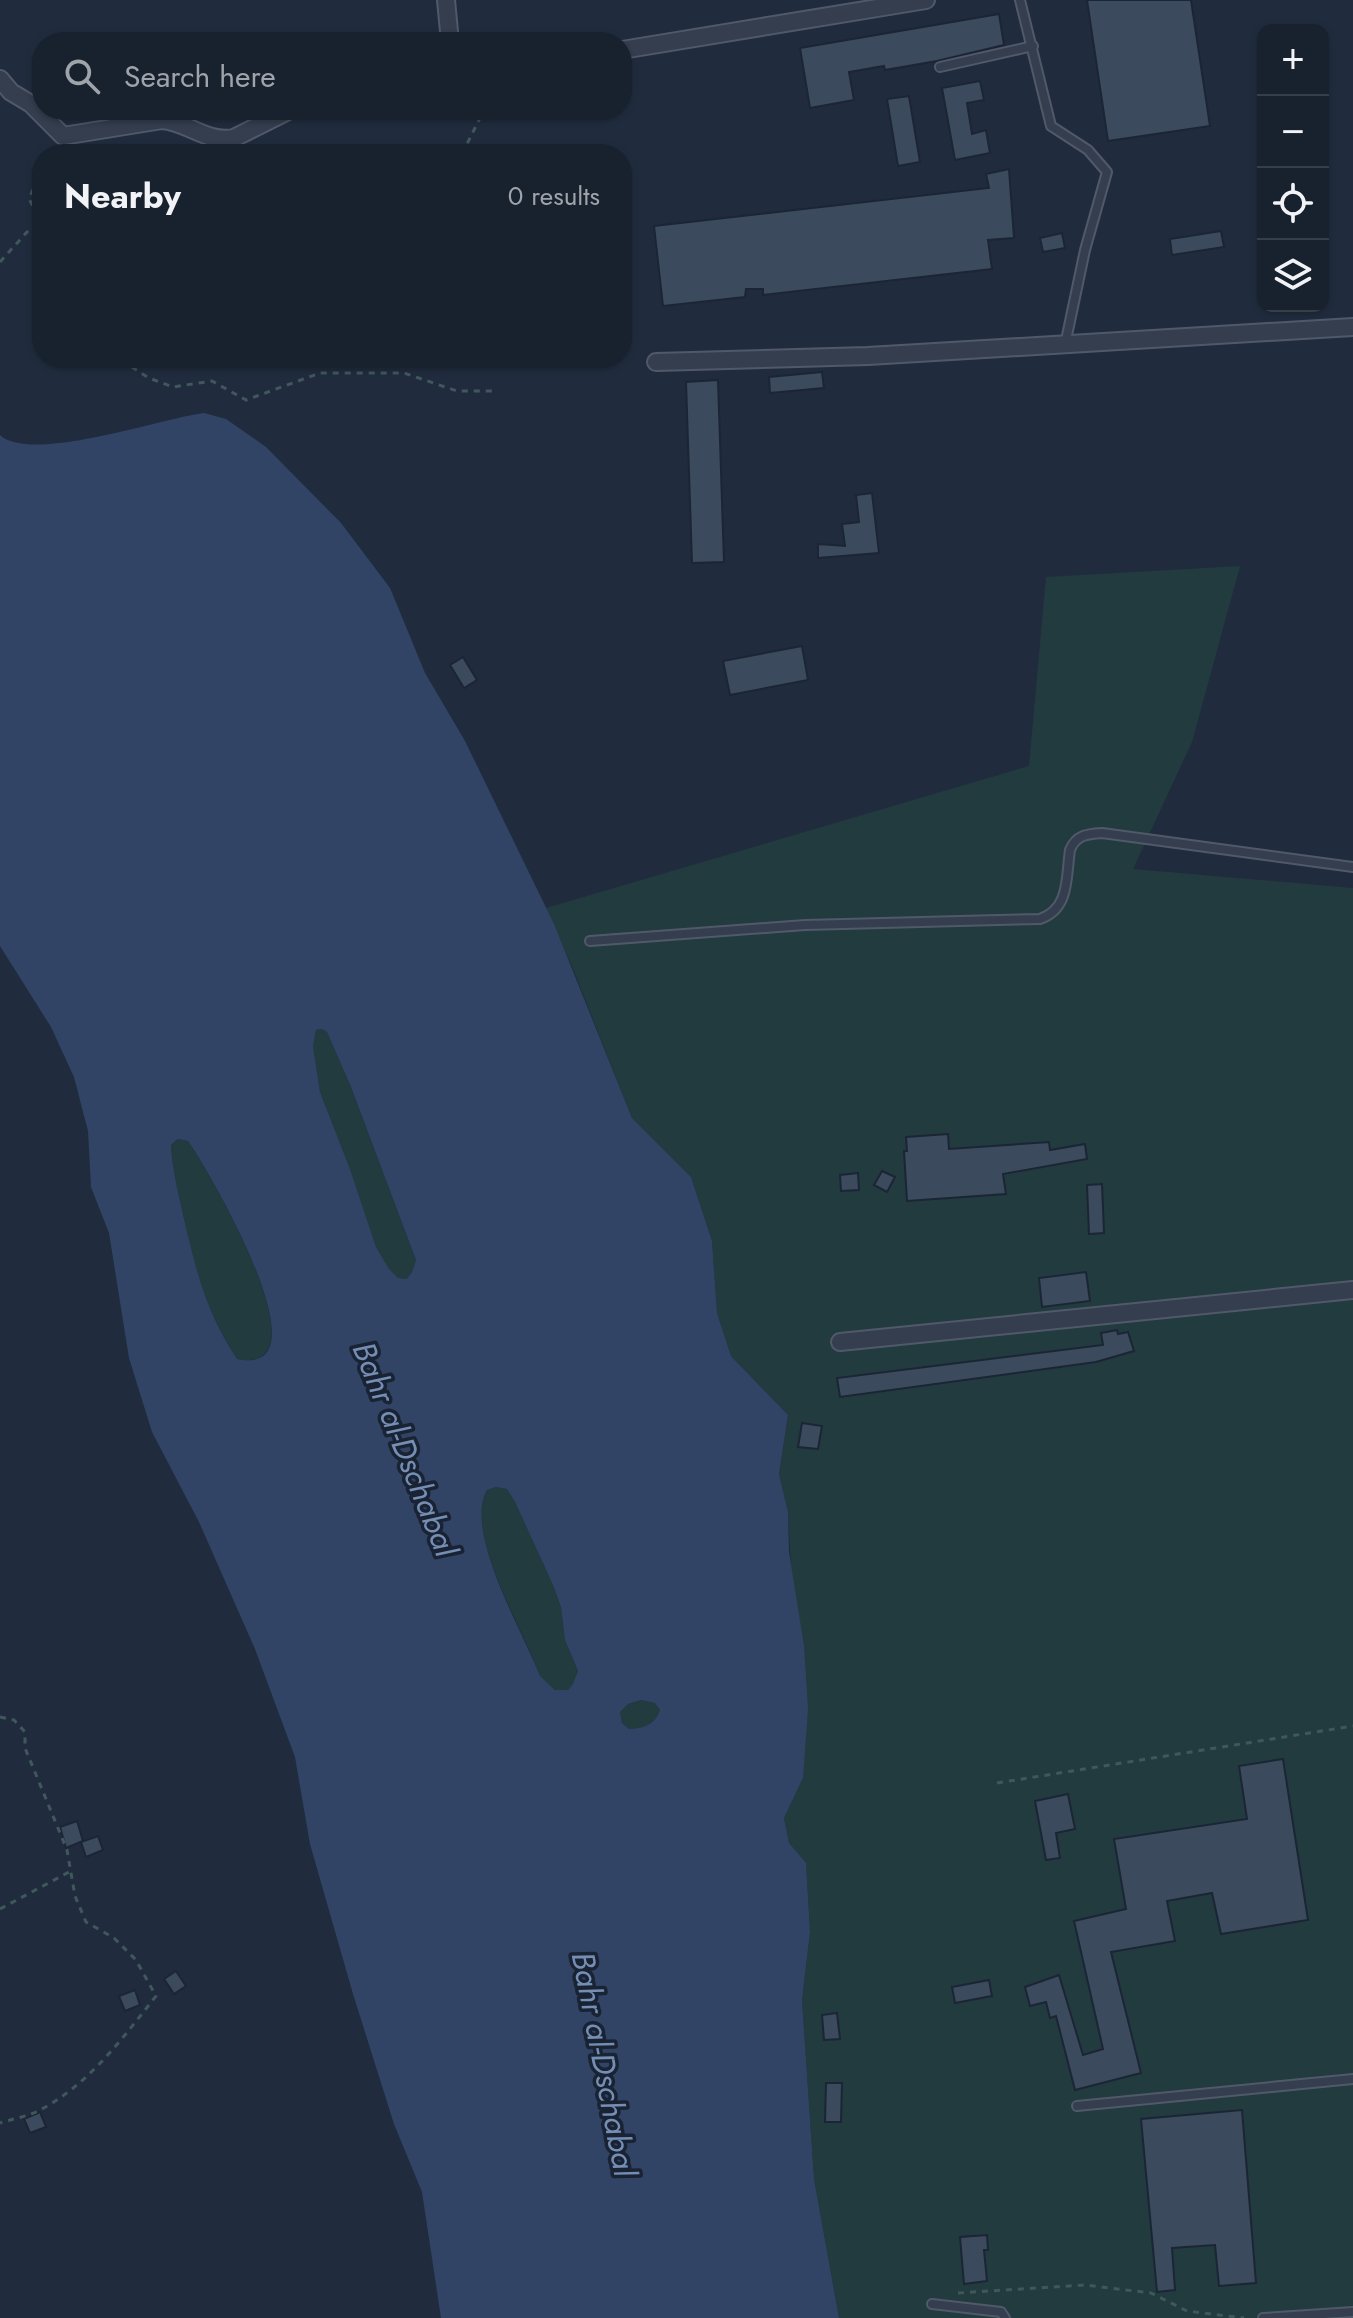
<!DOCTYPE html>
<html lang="en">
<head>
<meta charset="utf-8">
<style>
  :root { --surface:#18212e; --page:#252e3a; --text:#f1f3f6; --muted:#9fa3aa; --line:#363e4a }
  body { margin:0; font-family:Jost,sans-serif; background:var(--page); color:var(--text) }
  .controls { position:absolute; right:24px; top:24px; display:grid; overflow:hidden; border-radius:16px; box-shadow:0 2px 6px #0004 }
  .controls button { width:72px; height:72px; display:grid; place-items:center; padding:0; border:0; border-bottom:2px solid var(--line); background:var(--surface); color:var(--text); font:40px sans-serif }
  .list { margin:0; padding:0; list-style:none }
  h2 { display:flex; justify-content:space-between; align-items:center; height:104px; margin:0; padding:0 32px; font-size:34px }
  h2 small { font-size:26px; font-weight:400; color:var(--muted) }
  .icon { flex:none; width:44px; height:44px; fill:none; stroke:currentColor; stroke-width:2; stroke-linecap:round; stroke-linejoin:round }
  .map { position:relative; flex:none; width:1353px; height:2318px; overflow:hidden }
  .search { position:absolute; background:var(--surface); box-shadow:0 2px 6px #0004; left:32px; top:32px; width:600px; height:88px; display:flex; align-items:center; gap:20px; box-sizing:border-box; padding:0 28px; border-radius:32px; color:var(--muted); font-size:30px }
  .panel { position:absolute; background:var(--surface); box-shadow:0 2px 6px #0004; left:32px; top:144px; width:600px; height:224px; border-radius:32px }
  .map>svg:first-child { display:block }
  .green { fill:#223b3f }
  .water { fill:#314465; fill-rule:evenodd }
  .building { fill:#3c4a5d; stroke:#1c2535; stroke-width:2 }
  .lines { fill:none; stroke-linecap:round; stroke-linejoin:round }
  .service-casing { stroke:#505969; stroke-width:12 }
  .minor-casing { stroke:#505969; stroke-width:20 }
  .path { stroke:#40585c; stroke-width:3; stroke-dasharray:6 6; stroke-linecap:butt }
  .service { stroke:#343e4e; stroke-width:8 }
  .minor { stroke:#343e4e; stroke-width:16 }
  .labels { text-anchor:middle; stroke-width:7; stroke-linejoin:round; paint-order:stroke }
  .water-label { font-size:32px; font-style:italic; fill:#748eb4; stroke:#1a2333 }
</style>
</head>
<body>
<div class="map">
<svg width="1353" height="2318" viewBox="0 0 1353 2318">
  <rect width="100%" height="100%" fill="#202c3e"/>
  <g class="green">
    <path d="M1240 566 1192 742 1133 869 1353 888V2318H839L814 2179 802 2000 810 1932 806 1864 789 1843 784 1818 803 1778 788 1512 779 1474 788 1415 731 1356 717 1313 712 1241 691 1177 632 1118 574 971 546 908 1029 766 1046 577Z"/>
    <path d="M322 1029 327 1032 351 1087 416 1260 412 1272 408 1279 398 1278 389 1269 376 1247 350 1169 320 1092 313 1046 316 1030Z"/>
    <path d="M179 1139 188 1141C207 1168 330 1377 237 1359 207 1311 196 1274 184 1219 179 1195 172 1170 171 1145Z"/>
    <path d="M496 1487 507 1489 515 1502 553 1585 561 1607 565 1640 578 1671 573 1685 568 1690H555L540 1676C525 1632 463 1532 487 1490Z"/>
    <path d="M641 1700 655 1703 660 1710C655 1725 644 1728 629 1729L622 1723 620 1712 628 1704Z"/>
  </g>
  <path class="water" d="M204 413 226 419 266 447 341 523 390 588 425 673 465 741 554 924 632 1118 691 1177 712 1241 717 1313 731 1356 788 1415 779 1474 788 1512 789 1552 804 1646 808 1709 803 1778 784 1818 789 1843 806 1863 810 1932 802 2000 814 2179 839 2318H441L422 2192 394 2124 353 1994 310 1844 295 1757 255 1649 199 1522 152 1432 129 1358 109 1233 91 1187 88 1131 74 1077 51 1027 0 946V435C31 464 162 418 204 413ZM322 1029 327 1032 351 1087 416 1260 412 1272 407 1279 398 1278 389 1269 376 1247 350 1169 320 1092 313 1046 316 1030ZM178 1139 188 1141C207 1167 331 1379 237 1359 206 1311 197 1274 184 1219 179 1195 172 1170 171 1145ZM496 1487 507 1489 515 1502 553 1585 561 1607 565 1640 578 1671 573 1684 568 1690H555L540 1676C524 1634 463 1531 487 1490ZM641 1700 655 1703 660 1710C655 1725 644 1728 629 1729L622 1723 620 1712 628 1704Z"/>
  <g class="building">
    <path d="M1087 0H1191L1210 126 1108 141Z"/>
    <path d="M999 14 1004 45 937 61 885 70 884 66 849 72 854 100 810 108 800 48Z"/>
    <path d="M980 81 984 100 967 103 972 134 986 130 990 153 955 160 942 88Z"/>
    <path d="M909 96 920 162 898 166 887 99Z"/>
    <path d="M1009 169 1014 238 988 240 992 269 763 295V289H746L745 297 663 306 654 226 989 188 986 174Z"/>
    <path d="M1221 231 1224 247 1172 255 1170 239Z"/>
    <path d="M1062 233 1065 248 1043 252 1040 238Z"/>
    <path d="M822 372 824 388 770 393 769 377Z"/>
    <path d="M718 380 724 562 692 563 686 382Z"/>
    <path d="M872 493 879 553 818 558V544L845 546 842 524 859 522 856 495Z"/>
    <path d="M802 646 808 680 730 695 723 661Z"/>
    <path d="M463 657 477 680 464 688 450 665Z"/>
    <path d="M948 1134 949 1149 1049 1142 1050 1150 1085 1144 1087 1159 1003 1174 1006 1194 907 1201 904 1151H907L906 1137Z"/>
    <path d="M882 1171 895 1177 887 1192 874 1185Z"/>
    <path d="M858 1173 859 1190 841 1191 840 1175Z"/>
    <path d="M1102 1184 1104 1233 1089 1234 1087 1185Z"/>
    <path d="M1086 1272 1090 1301 1042 1307 1039 1278Z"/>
    <path d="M1117 1330 1118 1334 1128 1332 1134 1351 1096 1362 840 1397 837 1378 1103 1345 1101 1333Z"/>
    <path d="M802 1423 822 1426 818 1449 798 1447Z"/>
    <path d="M1283 1759 1308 1920 1221 1934 1212 1893 1167 1901 1175 1941 1111 1952 1141 2073 1075 2090 1056 2016 1050 2018 1046 2002 1030 2006 1025 1987 1059 1975 1083 2055 1103 2049 1074 1921 1126 1909 1114 1839 1247 1819 1239 1766Z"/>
    <path d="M1068 1794 1075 1829 1056 1833 1060 1858 1046 1860 1035 1801Z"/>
    <path d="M77 1821 83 1841 66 1848 60 1827Z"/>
    <path d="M98 1836 103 1850 86 1857 81 1842Z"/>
    <path d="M176 1971 186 1986 174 1994 164 1979Z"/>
    <path d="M989 1980 992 1996 955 2003 952 1987Z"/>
    <path d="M135 1990 140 2005 125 2011 119 1996Z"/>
    <path d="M837 2013 840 2039 824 2040 822 2015Z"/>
    <path d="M826 2083H842L841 2122H825Z"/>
    <path d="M1242 2110 1256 2283 1219 2286 1215 2245 1172 2248 1175 2290 1157 2292 1141 2119Z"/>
    <path d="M40 2112 46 2127 30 2133 24 2119Z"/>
    <path d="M987 2235 988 2250H984L987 2281 964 2284 960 2237Z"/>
  </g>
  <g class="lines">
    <defs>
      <g id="service">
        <path d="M1020 0 1051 126 1088 150 1107 172 1085 250 1065 345"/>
        <path d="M940 67 1033 46"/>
        <path d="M590 941 805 925 1040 919C1070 909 1066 877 1070 850 1076 835 1087 834 1102 833L1353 867"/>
        <path d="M1077 2106 1353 2079"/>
        <path d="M932 2304 1001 2312 1005 2318"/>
        <path d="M1263 2318 1353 2312"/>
      </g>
      <g id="minor">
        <path d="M446 0 450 42"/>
        <path d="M622 50 926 0"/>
        <path d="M0 79 11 92 31 104 63 136 162 120C188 122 206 143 234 138L290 110"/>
        <path d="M656 362 868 356 1353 327"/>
        <path d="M840 1342 1353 1290"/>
      </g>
    </defs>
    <use href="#service" class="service-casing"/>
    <use href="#minor" class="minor-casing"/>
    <g class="path">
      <path d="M462 154 484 110"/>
      <path d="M42 167 29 199 42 223"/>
      <path d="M0 262 27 232 42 233"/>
      <path d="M124 358 130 366 149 378 173 387 212 381 246 400 320 373H404L457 391H497"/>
      <path d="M0 1717 14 1720 25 1732V1748L67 1850 75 1896 86 1922 114 1938 136 1960 156 1996C122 2039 87 2087 36 2112 25 2117 12 2119 0 2123"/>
      <path d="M997 1783 1353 1726"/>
      <path d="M0 1909 69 1872"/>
      <path d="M958 2293 1085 2285 1151 2293 1187 2311 1244 2318"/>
    </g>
    <use href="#service" class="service"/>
    <use href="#minor" class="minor"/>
  </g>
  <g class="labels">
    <g class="water-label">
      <text transform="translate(405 1449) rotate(68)" y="11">Bahr al-Dschabal</text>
      <text transform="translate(604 2064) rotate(79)" y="11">Bahr al-Dschabal</text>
    </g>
  </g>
</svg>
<div class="controls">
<button>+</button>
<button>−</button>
<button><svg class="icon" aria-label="locate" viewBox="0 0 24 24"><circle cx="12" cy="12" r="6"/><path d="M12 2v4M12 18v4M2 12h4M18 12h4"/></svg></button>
<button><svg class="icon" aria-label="layers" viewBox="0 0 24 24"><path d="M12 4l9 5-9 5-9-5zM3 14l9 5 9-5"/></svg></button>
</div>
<div class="search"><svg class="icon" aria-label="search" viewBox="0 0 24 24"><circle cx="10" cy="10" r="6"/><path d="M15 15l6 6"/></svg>Search here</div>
<section class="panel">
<h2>Nearby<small>0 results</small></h2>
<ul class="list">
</ul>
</section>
</div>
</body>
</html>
